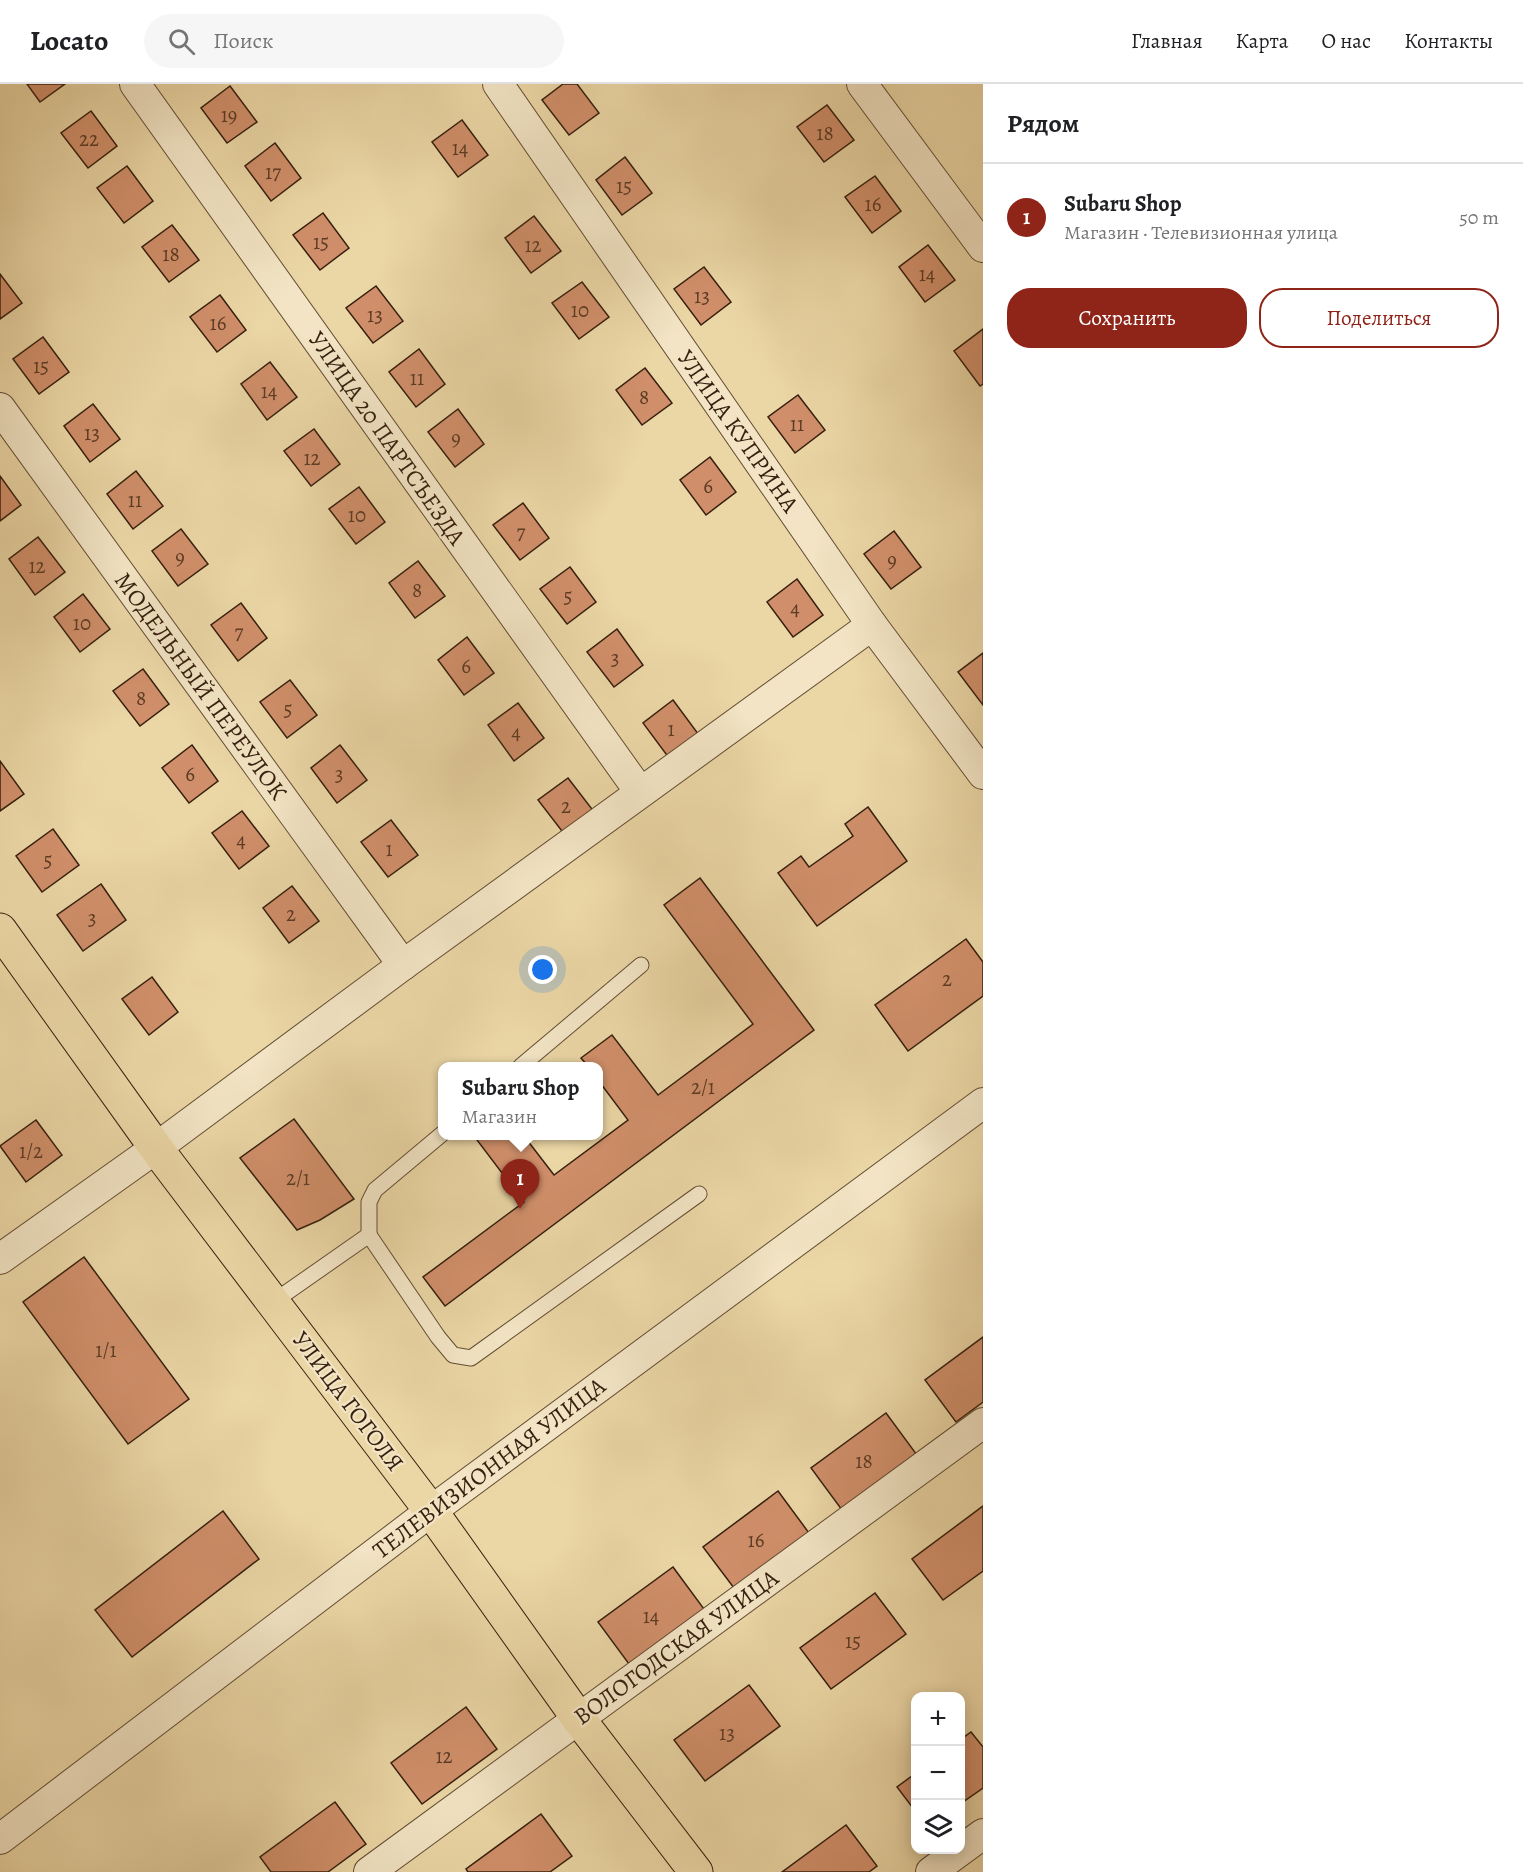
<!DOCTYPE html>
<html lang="ru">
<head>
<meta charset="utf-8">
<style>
  :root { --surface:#fff; --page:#f6f6f6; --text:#202124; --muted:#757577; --line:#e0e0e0; --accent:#8f2418 }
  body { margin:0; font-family:Alegreya,serif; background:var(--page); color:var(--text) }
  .controls { position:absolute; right:18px; bottom:18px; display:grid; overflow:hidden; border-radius:12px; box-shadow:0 3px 15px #0003 }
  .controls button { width:54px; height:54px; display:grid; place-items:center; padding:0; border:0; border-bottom:2px solid var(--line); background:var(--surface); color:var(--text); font:30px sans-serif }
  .you { position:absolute; left:543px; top:886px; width:21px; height:21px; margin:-15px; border:4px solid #fff; border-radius:50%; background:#1a73e8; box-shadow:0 0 0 9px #1a73e833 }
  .badge { display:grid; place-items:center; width:39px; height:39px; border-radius:50%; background:var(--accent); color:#fff; font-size:20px; font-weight:700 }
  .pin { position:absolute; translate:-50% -50px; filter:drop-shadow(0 2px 3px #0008) }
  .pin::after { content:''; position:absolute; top:32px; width:21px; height:18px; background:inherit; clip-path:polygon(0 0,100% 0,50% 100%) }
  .popup { position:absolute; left:438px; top:978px; width:165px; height:78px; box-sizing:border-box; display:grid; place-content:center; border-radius:12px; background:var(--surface); filter:drop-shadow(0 2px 4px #0005); font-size:20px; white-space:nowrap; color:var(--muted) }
  .popup b { font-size:22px; color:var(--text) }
  .popup::after { content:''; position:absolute; left:50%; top:100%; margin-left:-12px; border:12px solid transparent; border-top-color:var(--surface) }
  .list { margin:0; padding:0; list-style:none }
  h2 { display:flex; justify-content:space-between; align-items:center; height:78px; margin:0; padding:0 24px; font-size:26px }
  h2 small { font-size:20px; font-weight:400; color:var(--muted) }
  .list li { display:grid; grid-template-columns:39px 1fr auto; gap:18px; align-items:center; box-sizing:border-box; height:108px; padding:0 24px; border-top:2px solid var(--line) }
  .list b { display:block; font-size:22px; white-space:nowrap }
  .list p { margin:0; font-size:20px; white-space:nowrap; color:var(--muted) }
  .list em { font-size:20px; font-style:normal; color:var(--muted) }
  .actions { display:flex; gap:12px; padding:18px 24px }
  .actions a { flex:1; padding:14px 0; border:2px solid var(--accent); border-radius:24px; text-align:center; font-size:21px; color:var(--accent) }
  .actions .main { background:var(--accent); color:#fff }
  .icon { flex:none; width:33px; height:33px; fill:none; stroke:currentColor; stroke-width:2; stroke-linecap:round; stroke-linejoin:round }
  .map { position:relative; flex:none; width:983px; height:1788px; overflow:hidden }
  header { display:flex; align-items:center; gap:36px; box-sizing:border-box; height:84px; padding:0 30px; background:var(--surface); border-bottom:2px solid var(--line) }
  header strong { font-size:28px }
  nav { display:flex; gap:33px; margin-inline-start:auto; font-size:21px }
  .search { width:420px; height:54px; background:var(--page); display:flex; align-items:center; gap:15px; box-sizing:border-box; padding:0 21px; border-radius:33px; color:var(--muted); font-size:22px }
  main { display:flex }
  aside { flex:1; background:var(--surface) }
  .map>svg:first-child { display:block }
  .building { fill:#d08f6a; stroke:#361f0e; stroke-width:1.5 }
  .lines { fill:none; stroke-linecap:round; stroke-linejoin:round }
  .lane-casing { stroke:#634d34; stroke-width:17 }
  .street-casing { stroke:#634d34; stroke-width:32 }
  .highway-casing { stroke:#361f0e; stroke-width:35 }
  .lane { stroke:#f2e4c4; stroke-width:15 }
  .street { stroke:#f2e4c4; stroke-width:30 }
  .highway { stroke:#ebd6a5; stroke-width:33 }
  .labels { text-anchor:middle; stroke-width:4.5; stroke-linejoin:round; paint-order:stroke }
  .number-label { font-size:21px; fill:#5c3b25 }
  .street-label { font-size:24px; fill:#361f0e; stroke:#f2e4c4 }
</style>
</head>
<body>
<header>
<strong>Locato</strong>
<div class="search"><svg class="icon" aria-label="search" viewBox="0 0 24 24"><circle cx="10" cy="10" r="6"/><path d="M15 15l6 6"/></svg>Поиск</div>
<nav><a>Главная</a><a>Карта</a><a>О нас</a><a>Контакты</a></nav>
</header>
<main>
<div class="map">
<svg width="983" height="1788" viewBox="0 0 983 1788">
  <rect width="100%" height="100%" fill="#ebd6a5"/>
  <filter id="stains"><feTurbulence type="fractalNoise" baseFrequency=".00333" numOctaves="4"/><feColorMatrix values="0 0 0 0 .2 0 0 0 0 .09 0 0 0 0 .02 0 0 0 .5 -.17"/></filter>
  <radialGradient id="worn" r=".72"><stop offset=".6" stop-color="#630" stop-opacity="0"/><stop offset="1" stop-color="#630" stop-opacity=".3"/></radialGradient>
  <g class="building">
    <path d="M27 0H65L40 18Z"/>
    <path d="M563 0H577L599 29 569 51 542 16Z"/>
    <path d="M230 2 257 38 227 59 201 24Z"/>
    <path d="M827 21 854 56 824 78 797 43Z"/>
    <path d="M91 27 117 62 88 84 61 49Z"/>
    <path d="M462 36 488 71 458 93 432 58Z"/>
    <path d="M275 59 301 94 271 117 245 82Z"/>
    <path d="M625 73 652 109 622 131 596 96Z"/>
    <path d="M127 82 153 117 124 139 97 104Z"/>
    <path d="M875 92 901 127 872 149 845 113Z"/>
    <path d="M323 129 349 164 320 186 293 151Z"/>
    <path d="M534 132 561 167 531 189 505 154Z"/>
    <path d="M172 141 199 176 169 198 142 163Z"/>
    <path d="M928 161 955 196 925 218 899 183Z"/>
    <path d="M704 183 731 218 701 241 674 205Z"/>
    <path d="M0 190 22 219 0 235Z"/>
    <path d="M582 198 609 233 579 255 552 219Z"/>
    <path d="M376 202 403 237 373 259 346 224Z"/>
    <path d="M220 211 246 246 217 268 190 233Z"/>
    <path d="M983 245V300L980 302 954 267Z"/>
    <path d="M43 253 69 288 39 310 13 275Z"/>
    <path d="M419 265 445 300 416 323 389 288Z"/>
    <path d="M270 278 297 313 267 336 241 300Z"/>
    <path d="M645 284 672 319 642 341 616 306Z"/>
    <path d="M798 311 825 346 795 369 768 333Z"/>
    <path d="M93 320 120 355 90 378 64 342Z"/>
    <path d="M458 325 484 360 455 383 428 348Z"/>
    <path d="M314 345 340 380 311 402 284 367Z"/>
    <path d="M710 373 736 408 706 431 680 396Z"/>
    <path d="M136 387 163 422 133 445 107 410Z"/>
    <path d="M0 392 21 421 0 437Z"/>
    <path d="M359 403 385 438 356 460 329 425Z"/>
    <path d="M523 419 549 454 520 476 493 441Z"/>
    <path d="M181 445 208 480 178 502 152 467Z"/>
    <path d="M894 447 921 483 891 505 864 470Z"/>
    <path d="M38 453 65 488 35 511 9 475Z"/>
    <path d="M418 477 445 512 415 534 389 499Z"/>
    <path d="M570 483 596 518 567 540 540 505Z"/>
    <path d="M797 495 823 531 793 553 767 518Z"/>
    <path d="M83 510 110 545 80 568 54 533Z"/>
    <path d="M241 519 267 554 238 577 211 541Z"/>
    <path d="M617 545 643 581 614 603 587 568Z"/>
    <path d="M467 553 494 589 464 611 438 576Z"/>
    <path d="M983 569V621L958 588Z"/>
    <path d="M143 585 169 620 140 642 113 607Z"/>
    <path d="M290 596 317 631 287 654 260 618Z"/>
    <path d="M673 616 699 651 669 674 643 639Z"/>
    <path d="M518 619 544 654 514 677 488 641Z"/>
    <path d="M192 661 218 697 189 719 162 684Z"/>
    <path d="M340 661 367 696 337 719 311 684Z"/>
    <path d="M0 677 24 710 0 727Z"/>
    <path d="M568 694 595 729 565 751 538 716Z"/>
    <path d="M868 723 907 777 817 842 778 789 801 772 809 783 853 752 845 740Z"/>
    <path d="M242 727 269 762 239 785 212 749Z"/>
    <path d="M391 736 418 771 388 793 361 758Z"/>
    <path d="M53 745 79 781 42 808 16 772Z"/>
    <path d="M700 794 814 946 445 1222 423 1193 524 1118 477 1056 483 1052H524L554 1091 628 1036 598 996V982H588L581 974 612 951 658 1011 753 940 664 821Z"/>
    <path d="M101 800 126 836 83 867 57 831Z"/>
    <path d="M292 802 319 837 289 859 263 824Z"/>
    <path d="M966 855 983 878V912L908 967 875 921Z"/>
    <path d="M152 893 178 928 149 951 122 915Z"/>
    <path d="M294 1035 354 1115 320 1136 297 1146 240 1074Z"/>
    <path d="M36 1036 62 1071 26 1098 0 1062Z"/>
    <path d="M84 1173 189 1315 128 1360 23 1218Z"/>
    <path d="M983 1253V1318L956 1338 925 1296Z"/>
    <path d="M886 1329 917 1371 842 1426 811 1384Z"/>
    <path d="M778 1407 809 1449 734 1504 703 1463Z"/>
    <path d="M983 1422V1487L943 1516 912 1475Z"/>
    <path d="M223 1427 259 1475 132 1573 95 1526Z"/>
    <path d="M673 1483 704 1525 629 1580 598 1538Z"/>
    <path d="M875 1509 906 1550 831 1605 800 1564Z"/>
    <path d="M749 1601 780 1642 705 1697 674 1656Z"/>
    <path d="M466 1623 497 1665 422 1720 391 1679Z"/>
    <path d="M971 1648 983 1663V1704L960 1720V1656Z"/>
    <path d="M916 1689V1728L897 1703Z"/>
    <path d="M335 1718 366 1760 328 1788H271L260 1773Z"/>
    <path d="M541 1730 572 1772 550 1788H468L466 1785Z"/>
    <path d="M846 1741 877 1782 869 1788H782Z"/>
  </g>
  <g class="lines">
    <defs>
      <g id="lane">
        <path d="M521 982 641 881"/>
        <path d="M369 1151 438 1253 453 1271 471 1274 699 1110"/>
        <path d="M273 1218 369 1151V1118L375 1106 442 1050"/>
      </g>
      <g id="street">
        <path d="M135 0 640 708"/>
        <path d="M498 0 872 541 983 690"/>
        <path d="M862 0 983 163"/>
        <path d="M0 324 403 881"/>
        <path d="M0 1175 156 1064 403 881 872 541"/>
        <path d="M0 1755 431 1427 983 1019"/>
        <path d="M369 1788 983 1339"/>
        <path d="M931 1788 983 1750"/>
      </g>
      <path id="highway" d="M0 846 156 1064 431 1427 578 1634 696 1788"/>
    </defs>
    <use href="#lane" class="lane-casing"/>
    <use href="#street" class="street-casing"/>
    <use href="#highway" class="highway-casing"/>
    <use href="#lane" class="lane"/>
    <use href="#street" class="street"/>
    <use href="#highway" class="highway"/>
  </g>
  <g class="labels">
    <g class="number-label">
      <text x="229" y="38">19</text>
      <text x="825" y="56">18</text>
      <text x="89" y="62">22</text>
      <text x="460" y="71">14</text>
      <text x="273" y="95">17</text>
      <text x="624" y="109">15</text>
      <text x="873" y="127">16</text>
      <text x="321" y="165">15</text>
      <text x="533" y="168">12</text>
      <text x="171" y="177">18</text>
      <text x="927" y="197">14</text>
      <text x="702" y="219">13</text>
      <text x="580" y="233">10</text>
      <text x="375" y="238">13</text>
      <text x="218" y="246">16</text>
      <text x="41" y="289">15</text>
      <text x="417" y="301">11</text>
      <text x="269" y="314">14</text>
      <text x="644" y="320">8</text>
      <text x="797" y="347">11</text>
      <text x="92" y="356">13</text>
      <text x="456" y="361">9</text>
      <text x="312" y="381">12</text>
      <text x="708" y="409">6</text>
      <text x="135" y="423">11</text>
      <text x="357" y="438">10</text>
      <text x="521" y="455">7</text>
      <text x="180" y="480">9</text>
      <text x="892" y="483">9</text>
      <text x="37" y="489">12</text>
      <text x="417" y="513">8</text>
      <text x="568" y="519">5</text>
      <text x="795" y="531">4</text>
      <text x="82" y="546">10</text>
      <text x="239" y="555">7</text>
      <text x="615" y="581">3</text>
      <text x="466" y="589">6</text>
      <text x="141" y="621">8</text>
      <text x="288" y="632">5</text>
      <text x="671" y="652">1</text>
      <text x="516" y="655">4</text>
      <text x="190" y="697">6</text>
      <text x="339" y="697">3</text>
      <text x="566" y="729">2</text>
      <text x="241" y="763">4</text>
      <text x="389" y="772">1</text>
      <text x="48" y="783">5</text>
      <text x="291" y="837">2</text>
      <text x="92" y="841">3</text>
      <text x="947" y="902">2</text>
      <text x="703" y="1010">2/1</text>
      <text x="31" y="1074">1/2</text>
      <text x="298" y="1101">2/1</text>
      <text x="106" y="1273">1/1</text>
      <text x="864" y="1384">18</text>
      <text x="756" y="1463">16</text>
      <text x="651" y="1539">14</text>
      <text x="853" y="1564">15</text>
      <text x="727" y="1656">13</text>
      <text x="444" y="1679">12</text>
    </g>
    <g class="street-label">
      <text transform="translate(738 347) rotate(55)" y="8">УЛИЦА КУПРИНА</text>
      <text transform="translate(387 354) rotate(55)" y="8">УЛИЦА 20 ПАРТСЪЕЗДА</text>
      <text transform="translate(201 602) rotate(54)" y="8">МОДЕЛЬНЫЙ ПЕРЕУЛОК</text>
      <text transform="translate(348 1317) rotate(53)" y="8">УЛИЦА ГОГОЛЯ</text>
      <text transform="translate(489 1384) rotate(-37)" y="8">ТЕЛЕВИЗИОННАЯ УЛИЦА</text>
      <text transform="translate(676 1563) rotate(-36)" y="8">ВОЛОГОДСКАЯ УЛИЦА</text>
    </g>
  </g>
  <rect width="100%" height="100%" filter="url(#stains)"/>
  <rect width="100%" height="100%" fill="url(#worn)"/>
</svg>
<div class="controls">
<button>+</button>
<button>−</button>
<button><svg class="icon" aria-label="layers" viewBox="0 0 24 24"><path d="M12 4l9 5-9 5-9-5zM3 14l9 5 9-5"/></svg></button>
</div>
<div class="you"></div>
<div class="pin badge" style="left:520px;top:1125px">1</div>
<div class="popup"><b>Subaru Shop</b>Магазин</div>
</div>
<aside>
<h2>Рядом<small></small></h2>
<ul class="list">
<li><span class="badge">1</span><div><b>Subaru Shop</b><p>Магазин · Телевизионная улица</p></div><em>50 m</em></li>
</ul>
<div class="actions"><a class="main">Сохранить</a><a>Поделиться</a></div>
</aside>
</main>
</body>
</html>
